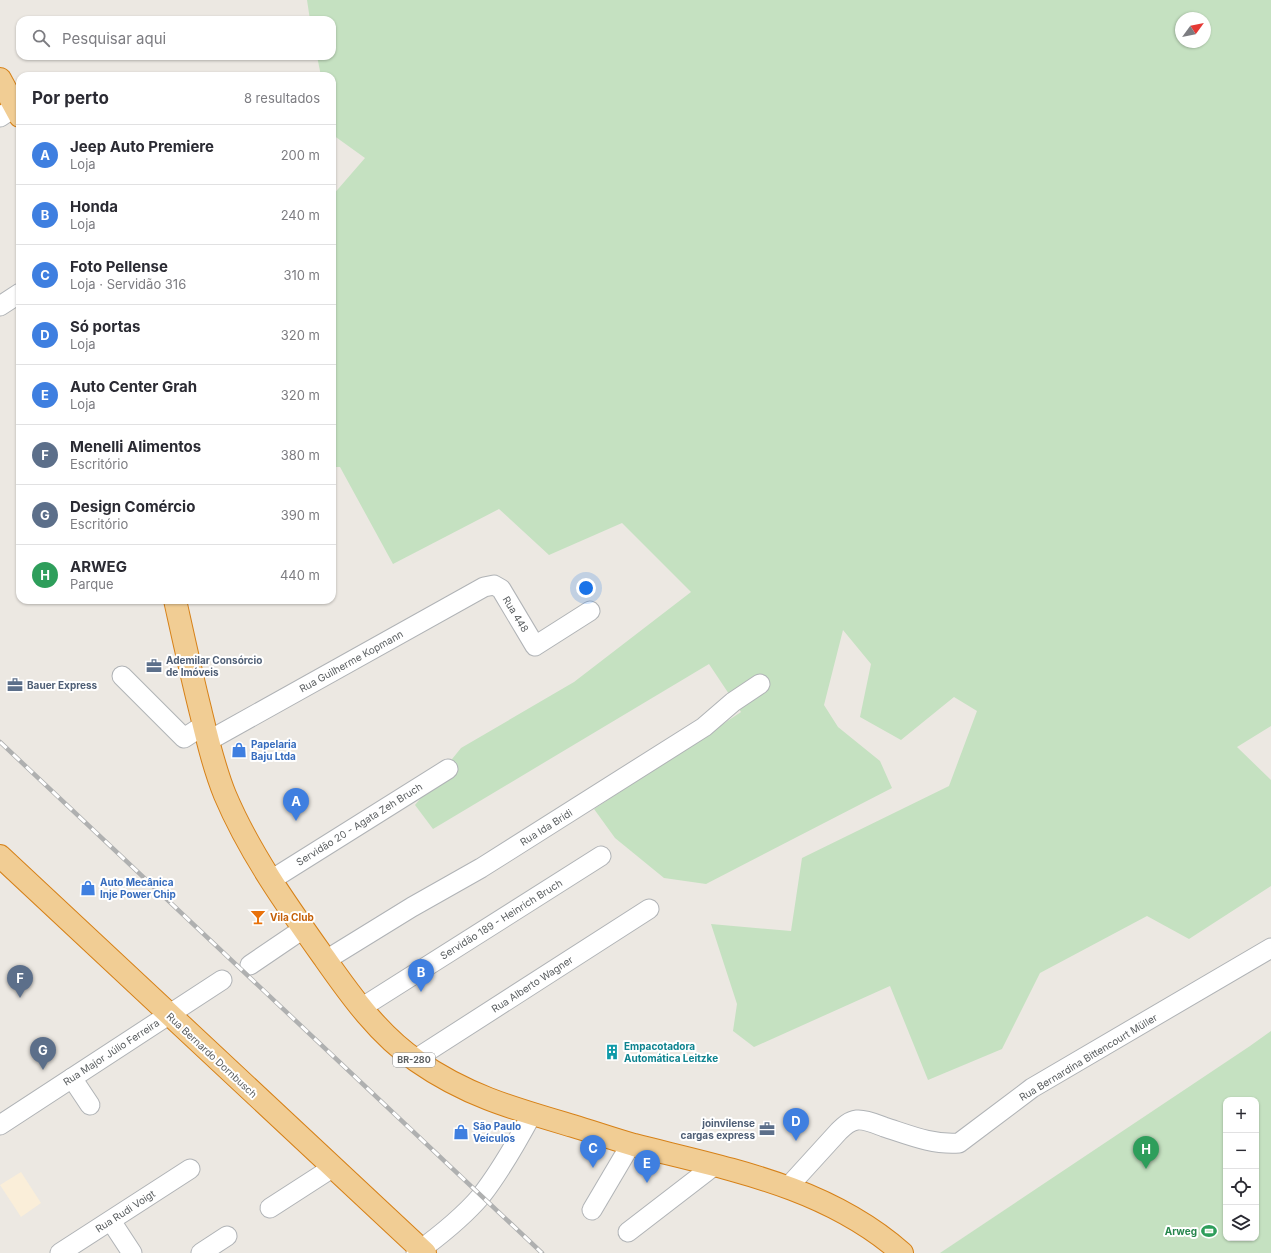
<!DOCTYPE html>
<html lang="pt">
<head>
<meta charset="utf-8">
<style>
  :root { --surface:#fff; --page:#f7f7f7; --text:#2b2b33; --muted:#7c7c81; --line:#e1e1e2; --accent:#111827 }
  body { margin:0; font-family:Inter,sans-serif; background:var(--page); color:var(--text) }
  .controls { position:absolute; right:12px; bottom:12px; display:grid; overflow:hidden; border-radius:8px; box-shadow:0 1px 3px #0004 }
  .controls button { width:36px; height:36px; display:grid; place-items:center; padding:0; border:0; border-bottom:1px solid var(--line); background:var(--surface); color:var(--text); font:20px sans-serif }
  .compass { position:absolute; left:1175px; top:12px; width:36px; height:36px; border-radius:50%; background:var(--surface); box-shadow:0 1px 3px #0004; rotate:57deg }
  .you { position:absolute; left:586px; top:588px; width:14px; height:14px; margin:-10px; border:3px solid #fff; border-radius:50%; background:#1a73e8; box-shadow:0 0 0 6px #1a73e833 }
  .badge { display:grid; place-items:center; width:26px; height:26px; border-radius:50%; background:var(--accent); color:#fff; font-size:13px; font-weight:700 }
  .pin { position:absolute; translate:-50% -33px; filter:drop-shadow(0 1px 2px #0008) }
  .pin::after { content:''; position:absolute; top:21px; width:14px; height:12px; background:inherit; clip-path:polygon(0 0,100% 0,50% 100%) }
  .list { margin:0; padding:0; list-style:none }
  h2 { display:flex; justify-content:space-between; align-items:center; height:52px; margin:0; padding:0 16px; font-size:17px }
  h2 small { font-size:13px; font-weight:400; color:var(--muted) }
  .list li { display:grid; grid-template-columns:26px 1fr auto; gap:12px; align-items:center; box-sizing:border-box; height:60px; padding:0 16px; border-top:1px solid var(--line) }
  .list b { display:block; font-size:15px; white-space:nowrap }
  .list p { margin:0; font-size:13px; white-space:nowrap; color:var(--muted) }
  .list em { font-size:13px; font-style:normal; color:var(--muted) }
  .icon { flex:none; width:22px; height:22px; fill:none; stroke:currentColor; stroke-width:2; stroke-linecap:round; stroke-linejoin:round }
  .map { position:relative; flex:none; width:1271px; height:1253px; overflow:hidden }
  .search { position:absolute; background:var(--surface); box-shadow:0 1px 3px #0004; left:16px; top:16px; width:320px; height:44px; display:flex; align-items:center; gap:10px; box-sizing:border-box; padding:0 14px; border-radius:12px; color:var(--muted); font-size:15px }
  .panel { position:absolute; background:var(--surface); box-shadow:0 1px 3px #0004; left:16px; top:72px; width:320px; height:532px; border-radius:12px }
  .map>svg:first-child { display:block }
  .commercial { fill:#faeed9 }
  .green { fill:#c5e1c1; fill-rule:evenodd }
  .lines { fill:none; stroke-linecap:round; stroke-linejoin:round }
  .minor-casing { stroke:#b0b3b6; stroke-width:21 }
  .highway-casing { stroke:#d68118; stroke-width:24 }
  .minor { stroke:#fff; stroke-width:19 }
  .highway { stroke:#f1cd94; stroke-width:22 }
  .rail-casing { stroke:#afb0b0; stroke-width:4.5 }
  .rail { stroke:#fff; stroke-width:3; stroke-dasharray:9; stroke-linecap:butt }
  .labels { text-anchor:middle; stroke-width:4; stroke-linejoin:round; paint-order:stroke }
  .shield { fill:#fff; stroke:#8c8f90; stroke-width:1 }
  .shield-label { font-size:9px; font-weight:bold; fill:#5b5f61 }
  .street-label { font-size:10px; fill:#5b5f61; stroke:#fff }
  .service-label { font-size:10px; font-weight:bold; fill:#4e5e75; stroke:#fff; text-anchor:start }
  .shop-label { font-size:10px; font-weight:bold; fill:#366cbe; stroke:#fff; text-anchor:start }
  .food-label { font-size:10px; font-weight:bold; fill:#c56008; stroke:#fff; text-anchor:start }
  .culture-label { font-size:10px; font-weight:bold; fill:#0d838f; stroke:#fff; text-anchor:start }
  .leisure-label { font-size:10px; font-weight:bold; fill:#27864d; stroke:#fff; text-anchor:end }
</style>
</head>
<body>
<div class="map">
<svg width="1271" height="1253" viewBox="0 0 1271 1253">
  <rect width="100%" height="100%" fill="#ece8e2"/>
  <path class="commercial" d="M21 1172 41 1203 21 1217 0 1185Z"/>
  <g class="green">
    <path d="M307 0H1271V726L1237 747 1271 780V886L1189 939 1147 916 1040 973 1002 1049 928 1080 890 986 754 1047 733 1031 737 1004 711 924 791 931 802 858 949 786 977 711 954 697 901 740 860 717 871 664 843 630 824 705 838 727 880 761 892 788 706 884 664 878 615 838 594 809 741 712 709 664 433 829 415 805 461 748 574 682 691 592 622 523 549 555 499 509 393 564 340 467H332V196L365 158 333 135 332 76H321L317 56H332V20H310ZM1181 18H1205V42H1181Z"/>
    <path d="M1271 1031V1253H940L1250 1046ZM1226 1100H1256V1238H1226Z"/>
  </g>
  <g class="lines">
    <defs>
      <g id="minor">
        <path d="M0 117 15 107"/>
        <path d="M0 306 20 293"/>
        <path d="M122 676 184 738 204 725"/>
        <path d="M208 741 484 587 494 585 501 589 535 646 590 611"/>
        <path d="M271 880 448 769"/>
        <path d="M326 960 412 907 481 868 704 727 733 702 760 684"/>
        <path d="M250 965 303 929"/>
        <path d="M361 1008 601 856"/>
        <path d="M414 1060 649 909"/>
        <path d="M72 1078 90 1105"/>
        <path d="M0 1125 222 980"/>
        <path d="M788 1187 839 1131C844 1126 849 1121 857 1120 865 1119 876 1124 884 1127 909 1135 932 1145 959 1143L1032 1088 1271 948"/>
        <path d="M270 1208 332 1168"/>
        <path d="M592 1210 631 1144"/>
        <path d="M111 1221 132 1253"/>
        <path d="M628 1232 715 1165"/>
        <path d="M60 1253 190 1169"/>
        <path d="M201 1253 227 1236"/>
        <path d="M416 1253C438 1237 463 1217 481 1196 499 1173 518 1140 532 1114"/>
      </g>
      <g id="highway">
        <path d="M0 79 20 116"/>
        <path d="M175 600C183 636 191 673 200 709 207 738 214 768 225 795 250 854 288 907 325 959 351 996 379 1035 417 1061 467 1096 515 1109 573 1126 593 1132 613 1139 634 1145 728 1169 826 1186 902 1253"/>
        <path d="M0 856 425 1253"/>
      </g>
    </defs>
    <use href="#minor" class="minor-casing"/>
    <use href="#highway" class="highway-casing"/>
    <use href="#minor" class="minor"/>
    <use href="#highway" class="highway"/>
    <defs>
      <path id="rail" d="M0 742 542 1253"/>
    </defs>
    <use href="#rail" class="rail-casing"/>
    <use href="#rail" class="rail"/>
  </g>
  <defs>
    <symbol id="office-bare" viewBox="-9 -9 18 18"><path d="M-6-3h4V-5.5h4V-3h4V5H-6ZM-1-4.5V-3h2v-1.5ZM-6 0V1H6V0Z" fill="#5c6f8a" stroke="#fff" stroke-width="2.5" paint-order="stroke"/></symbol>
    <symbol id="shop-bare" viewBox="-9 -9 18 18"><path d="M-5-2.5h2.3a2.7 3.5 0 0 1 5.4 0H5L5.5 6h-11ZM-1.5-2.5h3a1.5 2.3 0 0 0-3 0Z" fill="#3f7fe0" stroke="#fff" stroke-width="2.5" paint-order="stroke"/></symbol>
    <symbol id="bar-bare" viewBox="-9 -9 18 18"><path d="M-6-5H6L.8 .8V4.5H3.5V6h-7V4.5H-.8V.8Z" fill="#e8710a" stroke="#fff" stroke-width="2.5" paint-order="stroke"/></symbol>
    <symbol id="building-bare" viewBox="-9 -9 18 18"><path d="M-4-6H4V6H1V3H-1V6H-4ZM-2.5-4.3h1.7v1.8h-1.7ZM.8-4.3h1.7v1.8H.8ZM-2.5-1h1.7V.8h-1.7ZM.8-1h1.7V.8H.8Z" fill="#0f9aa8" stroke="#fff" stroke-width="2.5" paint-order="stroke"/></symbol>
    <symbol id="stadium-bare" viewBox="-9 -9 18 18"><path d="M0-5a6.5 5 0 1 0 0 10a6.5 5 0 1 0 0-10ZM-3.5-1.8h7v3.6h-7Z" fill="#2e9e5b" stroke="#fff" stroke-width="2.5" paint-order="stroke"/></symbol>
  </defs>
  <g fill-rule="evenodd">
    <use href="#office-bare" x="143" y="655" width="22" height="22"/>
    <use href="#office-bare" x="4" y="674" width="22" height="22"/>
    <use href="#shop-bare" x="228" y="739" width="22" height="22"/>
    <use href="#shop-bare" x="77" y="877" width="22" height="22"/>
    <use href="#bar-bare" x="247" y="906" width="22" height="22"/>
    <use href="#building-bare" x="601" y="1041" width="22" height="22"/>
    <use href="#office-bare" x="756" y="1118" width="22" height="22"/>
    <use href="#shop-bare" x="450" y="1121" width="22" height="22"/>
    <use href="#stadium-bare" x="1198" y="1220" width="22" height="22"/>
  </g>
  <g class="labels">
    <rect class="shield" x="393" y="1053" width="42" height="14" rx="3"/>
    <g class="shield-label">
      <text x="414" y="1063">BR-280</text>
    </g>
    <g class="street-label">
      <text transform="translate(516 614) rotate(59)" y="4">Rua 448</text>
      <text transform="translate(351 661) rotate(-29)" y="4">Rua Guilherme Kopmann</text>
      <text transform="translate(359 824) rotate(-32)" y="4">Servidão 20 - Agata Zeh Bruch</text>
      <text transform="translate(546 827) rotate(-32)" y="4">Rua Ida Bridi</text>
      <text transform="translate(501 919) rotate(-32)" y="4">Servidão 189 - Heinrich Bruch</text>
      <text transform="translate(532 984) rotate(-33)" y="4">Rua Alberto Wagner</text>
      <text transform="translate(111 1052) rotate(-33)" y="4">Rua Major Júlio Ferreira</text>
      <text transform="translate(212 1055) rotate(43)" y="4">Rua Bernardo Dornbusch</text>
      <text transform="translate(1088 1057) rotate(-31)" y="4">Rua Bernardina Bittencourt Müller</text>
      <text transform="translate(125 1211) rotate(-33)" y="4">Rua Rudi Voigt</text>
    </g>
    <g class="service-label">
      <text x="166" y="664">Ademilar Consórcio<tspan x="166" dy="12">de Imóveis</tspan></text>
      <text x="27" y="689">Bauer Express</text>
      <text x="755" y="1127" text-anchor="end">joinvilense<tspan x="755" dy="12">cargas express</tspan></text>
    </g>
    <g class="shop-label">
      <text x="251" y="748">Papelaria<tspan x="251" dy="12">Baju Ltda</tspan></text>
      <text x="100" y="886">Auto Mecânica<tspan x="100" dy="12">Inje Power Chip</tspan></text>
      <text x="473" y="1130">São Paulo<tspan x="473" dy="12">Veículos</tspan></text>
    </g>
    <g class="food-label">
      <text x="270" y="921">Vila Club</text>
    </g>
    <g class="culture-label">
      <text x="624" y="1050">Empacotadora<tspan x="624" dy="12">Automática Leitzke</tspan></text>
    </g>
    <g class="leisure-label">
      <text x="1197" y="1235">Arweg</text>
    </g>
  </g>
</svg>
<div class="controls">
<button>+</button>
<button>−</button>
<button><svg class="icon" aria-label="locate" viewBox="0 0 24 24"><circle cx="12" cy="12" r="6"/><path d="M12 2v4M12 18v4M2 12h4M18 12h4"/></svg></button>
<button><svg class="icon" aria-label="layers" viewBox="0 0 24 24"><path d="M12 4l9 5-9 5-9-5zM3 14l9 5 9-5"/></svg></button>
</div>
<svg class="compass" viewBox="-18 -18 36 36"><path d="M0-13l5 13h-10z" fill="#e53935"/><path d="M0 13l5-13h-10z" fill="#7c7c81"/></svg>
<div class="you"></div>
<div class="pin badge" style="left:296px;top:821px;background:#3f7fe0">A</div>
<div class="pin badge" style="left:421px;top:992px;background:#3f7fe0">B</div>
<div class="pin badge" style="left:593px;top:1168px;background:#3f7fe0">C</div>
<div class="pin badge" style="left:796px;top:1141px;background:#3f7fe0">D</div>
<div class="pin badge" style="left:647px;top:1183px;background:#3f7fe0">E</div>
<div class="pin badge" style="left:20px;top:998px;background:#5c6f8a">F</div>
<div class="pin badge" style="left:43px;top:1070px;background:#5c6f8a">G</div>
<div class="pin badge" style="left:1146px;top:1169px;background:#2e9e5b">H</div>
<div class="search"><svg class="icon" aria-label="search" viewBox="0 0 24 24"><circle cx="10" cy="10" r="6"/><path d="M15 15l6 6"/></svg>Pesquisar aqui</div>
<section class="panel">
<h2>Por perto<small>8 resultados</small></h2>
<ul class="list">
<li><span class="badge" style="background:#3f7fe0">A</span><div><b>Jeep Auto Premiere</b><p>Loja</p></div><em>200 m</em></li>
<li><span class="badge" style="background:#3f7fe0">B</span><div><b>Honda</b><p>Loja</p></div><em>240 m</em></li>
<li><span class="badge" style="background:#3f7fe0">C</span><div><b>Foto Pellense</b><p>Loja · Servidão 316</p></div><em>310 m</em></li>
<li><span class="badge" style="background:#3f7fe0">D</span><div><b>Só portas</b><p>Loja</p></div><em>320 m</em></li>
<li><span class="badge" style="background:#3f7fe0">E</span><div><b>Auto Center Grah</b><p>Loja</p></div><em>320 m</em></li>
<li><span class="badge" style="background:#5c6f8a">F</span><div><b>Menelli Alimentos</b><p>Escritório</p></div><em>380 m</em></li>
<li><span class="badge" style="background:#5c6f8a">G</span><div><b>Design Comércio</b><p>Escritório</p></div><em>390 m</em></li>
<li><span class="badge" style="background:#2e9e5b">H</span><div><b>ARWEG</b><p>Parque</p></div><em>440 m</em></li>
</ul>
</section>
</div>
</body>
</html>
